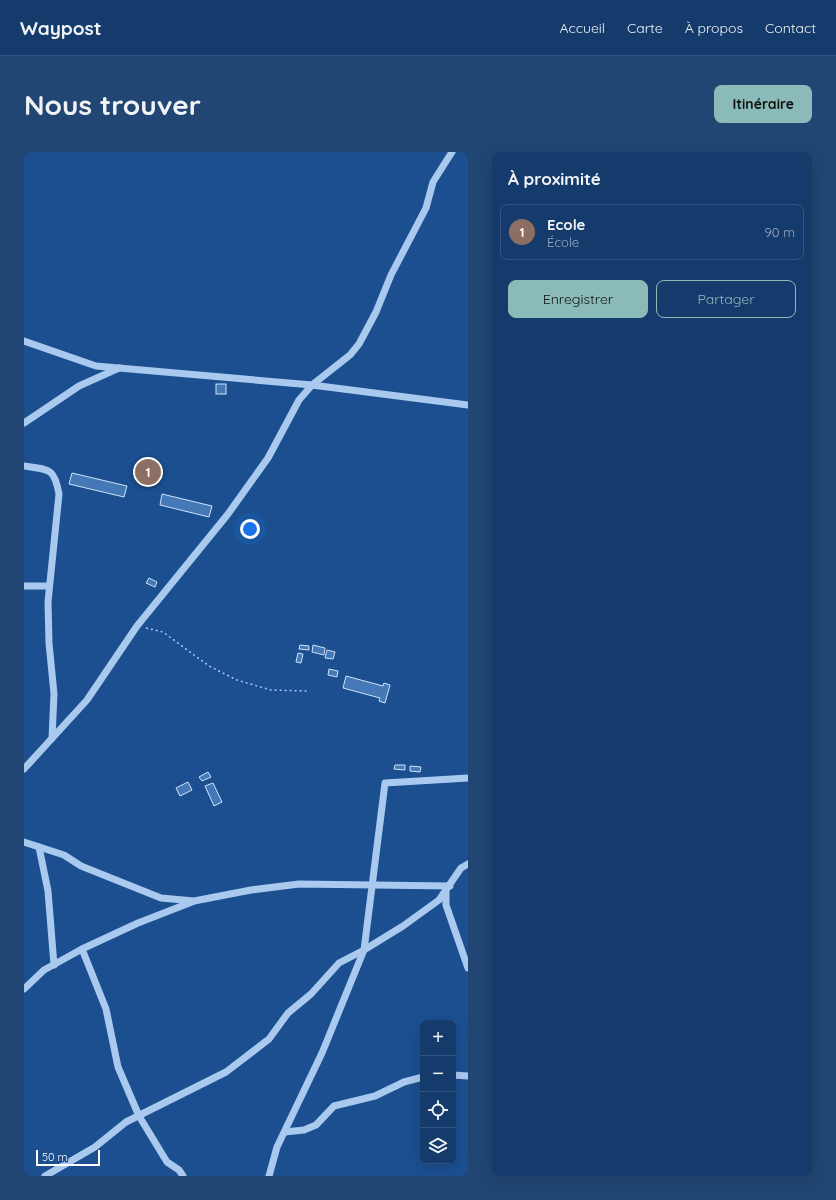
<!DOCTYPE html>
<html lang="fr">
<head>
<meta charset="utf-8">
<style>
  :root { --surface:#143b6b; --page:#214673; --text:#f1f3f6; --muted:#9dadc1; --line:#33557e; --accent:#8bbbb9 }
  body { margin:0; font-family:Quicksand,sans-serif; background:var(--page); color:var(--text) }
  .controls { position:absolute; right:12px; bottom:12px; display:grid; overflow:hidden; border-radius:8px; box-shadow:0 4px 16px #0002 }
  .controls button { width:36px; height:36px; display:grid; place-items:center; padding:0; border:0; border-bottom:1px solid var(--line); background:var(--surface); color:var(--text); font:20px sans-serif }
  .scale { position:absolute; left:12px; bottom:10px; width:64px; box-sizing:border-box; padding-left:4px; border:2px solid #fff; border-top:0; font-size:11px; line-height:14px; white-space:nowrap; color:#fff; -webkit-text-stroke:3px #1b4f8f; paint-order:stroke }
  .you { position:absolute; left:226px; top:377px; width:14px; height:14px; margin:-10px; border:3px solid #fff; border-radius:50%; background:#1a73e8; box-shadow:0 0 0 6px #1a73e833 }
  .badge { display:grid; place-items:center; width:26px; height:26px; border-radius:50%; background:var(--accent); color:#fff; font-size:13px; font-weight:700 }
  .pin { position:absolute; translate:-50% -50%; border:2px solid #fff; box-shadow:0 1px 4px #0006 }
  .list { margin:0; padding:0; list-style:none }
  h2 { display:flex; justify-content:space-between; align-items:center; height:52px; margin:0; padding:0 16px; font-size:17px }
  h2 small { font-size:13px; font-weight:400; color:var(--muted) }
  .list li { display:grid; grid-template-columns:26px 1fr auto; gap:12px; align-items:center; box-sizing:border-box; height:56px; margin:0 8px 8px; padding:0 8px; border:1px solid var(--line); border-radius:8px }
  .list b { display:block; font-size:15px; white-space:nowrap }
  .list p { margin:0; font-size:13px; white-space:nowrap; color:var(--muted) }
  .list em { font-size:13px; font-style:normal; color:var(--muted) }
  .actions { display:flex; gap:8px; padding:12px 16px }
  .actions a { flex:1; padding:9px 0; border:1px solid var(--accent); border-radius:8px; text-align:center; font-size:14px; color:var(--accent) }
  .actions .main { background:var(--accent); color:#111 }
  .icon { flex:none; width:22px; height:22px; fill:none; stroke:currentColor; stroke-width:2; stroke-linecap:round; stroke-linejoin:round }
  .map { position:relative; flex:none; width:444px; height:1024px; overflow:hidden; border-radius:8px }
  header { display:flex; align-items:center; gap:24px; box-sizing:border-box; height:56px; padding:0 20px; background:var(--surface); border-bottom:1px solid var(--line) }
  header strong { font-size:19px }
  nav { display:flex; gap:22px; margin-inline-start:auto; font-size:14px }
  .intro { display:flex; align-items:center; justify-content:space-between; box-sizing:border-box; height:96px; padding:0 24px }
  h1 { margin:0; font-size:28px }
  .button { padding:10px 18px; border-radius:8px; background:var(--accent); color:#111; font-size:14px; font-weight:700 }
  main { display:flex; gap:24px; padding:0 24px }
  aside { flex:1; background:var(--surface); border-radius:8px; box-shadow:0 4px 16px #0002 }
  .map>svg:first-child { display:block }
  .building { fill:#4478b7; stroke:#cfe3fa }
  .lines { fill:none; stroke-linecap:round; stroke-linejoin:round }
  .path { stroke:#a9c9ee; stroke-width:1.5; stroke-dasharray:2 3; stroke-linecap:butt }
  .minor { stroke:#a9c9ee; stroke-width:7 }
</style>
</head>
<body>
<header>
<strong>Waypost</strong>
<nav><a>Accueil</a><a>Carte</a><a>À propos</a><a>Contact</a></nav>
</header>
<div class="intro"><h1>Nous trouver</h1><a class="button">Itinéraire</a></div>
<main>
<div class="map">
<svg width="444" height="1024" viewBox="0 0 444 1024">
  <rect width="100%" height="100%" fill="#1b4f8f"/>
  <g class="building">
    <rect x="192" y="232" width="10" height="10"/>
    <path d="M48 321 103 334 100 345 45 332Z"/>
    <path d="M138 342 188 354 185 365 136 353Z"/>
    <path d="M125 426 133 430 131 435 122 431Z"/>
    <path d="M276 493 285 494V498L275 497Z"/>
    <path d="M289 493 301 496 300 503 288 500Z"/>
    <path d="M303 498 311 500 309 507 301 506Z"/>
    <path d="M274 501 279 502 277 511 272 510Z"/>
    <path d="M305 517 314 519 313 525 304 523Z"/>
    <path d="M322 524 359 534 360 531 366 533 361 551 355 549 356 546 319 536Z"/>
    <path d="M371 613H381V618L370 617Z"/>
    <path d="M386 614 397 615 396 620 386 619Z"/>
    <path d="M184 620 187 625 178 629 175 625Z"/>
    <path d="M164 630 168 638 156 644 152 636Z"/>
    <path d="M189 631 198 650 190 654 181 634Z"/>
  </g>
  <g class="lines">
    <path class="path" d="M122 476 139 480 185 514 213 528 247 538 283 539"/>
    <g class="minor">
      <path d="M0 189 72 214 288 233 444 253"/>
      <path d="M0 271 55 234 95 216"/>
      <path d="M0 314C25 318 30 315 35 342L24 450 25 491 30 542 28 586"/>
      <path d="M0 434H25"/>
      <path d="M0 617 63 548 113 474 204 362 244 306 275 248 288 233 326 203 335 192 352 160 367 123 402 56 409 30 428 0"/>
      <path d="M0 690 40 703 57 714 137 746 170 749 227 738 275 732 426 734"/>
      <path d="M15 695 24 739 30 813"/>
      <path d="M422 739V753L444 816"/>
      <path d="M58 797 82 857 94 915 115 964 143 1010 155 1018 159 1024"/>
      <path d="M0 837 20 818 58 797 114 771 168 750"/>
      <path d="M429 923 444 924"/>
      <path d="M261 980 280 978 292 973 310 954 351 944 380 930 399 925"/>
      <path d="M21 1024 71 995 102 970 202 920 245 887 264 861 287 842 315 811 340 798 361 631 444 626"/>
      <path d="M245 1024 253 995 298 901 340 798 379 774 415 748 437 716 444 712"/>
    </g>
  </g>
</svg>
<div class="controls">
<button>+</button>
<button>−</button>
<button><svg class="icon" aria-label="locate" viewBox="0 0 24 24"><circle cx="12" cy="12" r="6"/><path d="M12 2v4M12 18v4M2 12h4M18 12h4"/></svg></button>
<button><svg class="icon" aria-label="layers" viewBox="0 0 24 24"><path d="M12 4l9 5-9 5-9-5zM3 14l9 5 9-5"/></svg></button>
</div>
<div class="scale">50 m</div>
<div class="you"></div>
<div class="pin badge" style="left:124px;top:320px;background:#8d6e63">1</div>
</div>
<aside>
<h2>À proximité<small></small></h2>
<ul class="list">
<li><span class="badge" style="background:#8d6e63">1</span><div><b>Ecole</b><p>École</p></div><em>90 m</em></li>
</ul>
<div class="actions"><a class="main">Enregistrer</a><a>Partager</a></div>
</aside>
</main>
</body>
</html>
